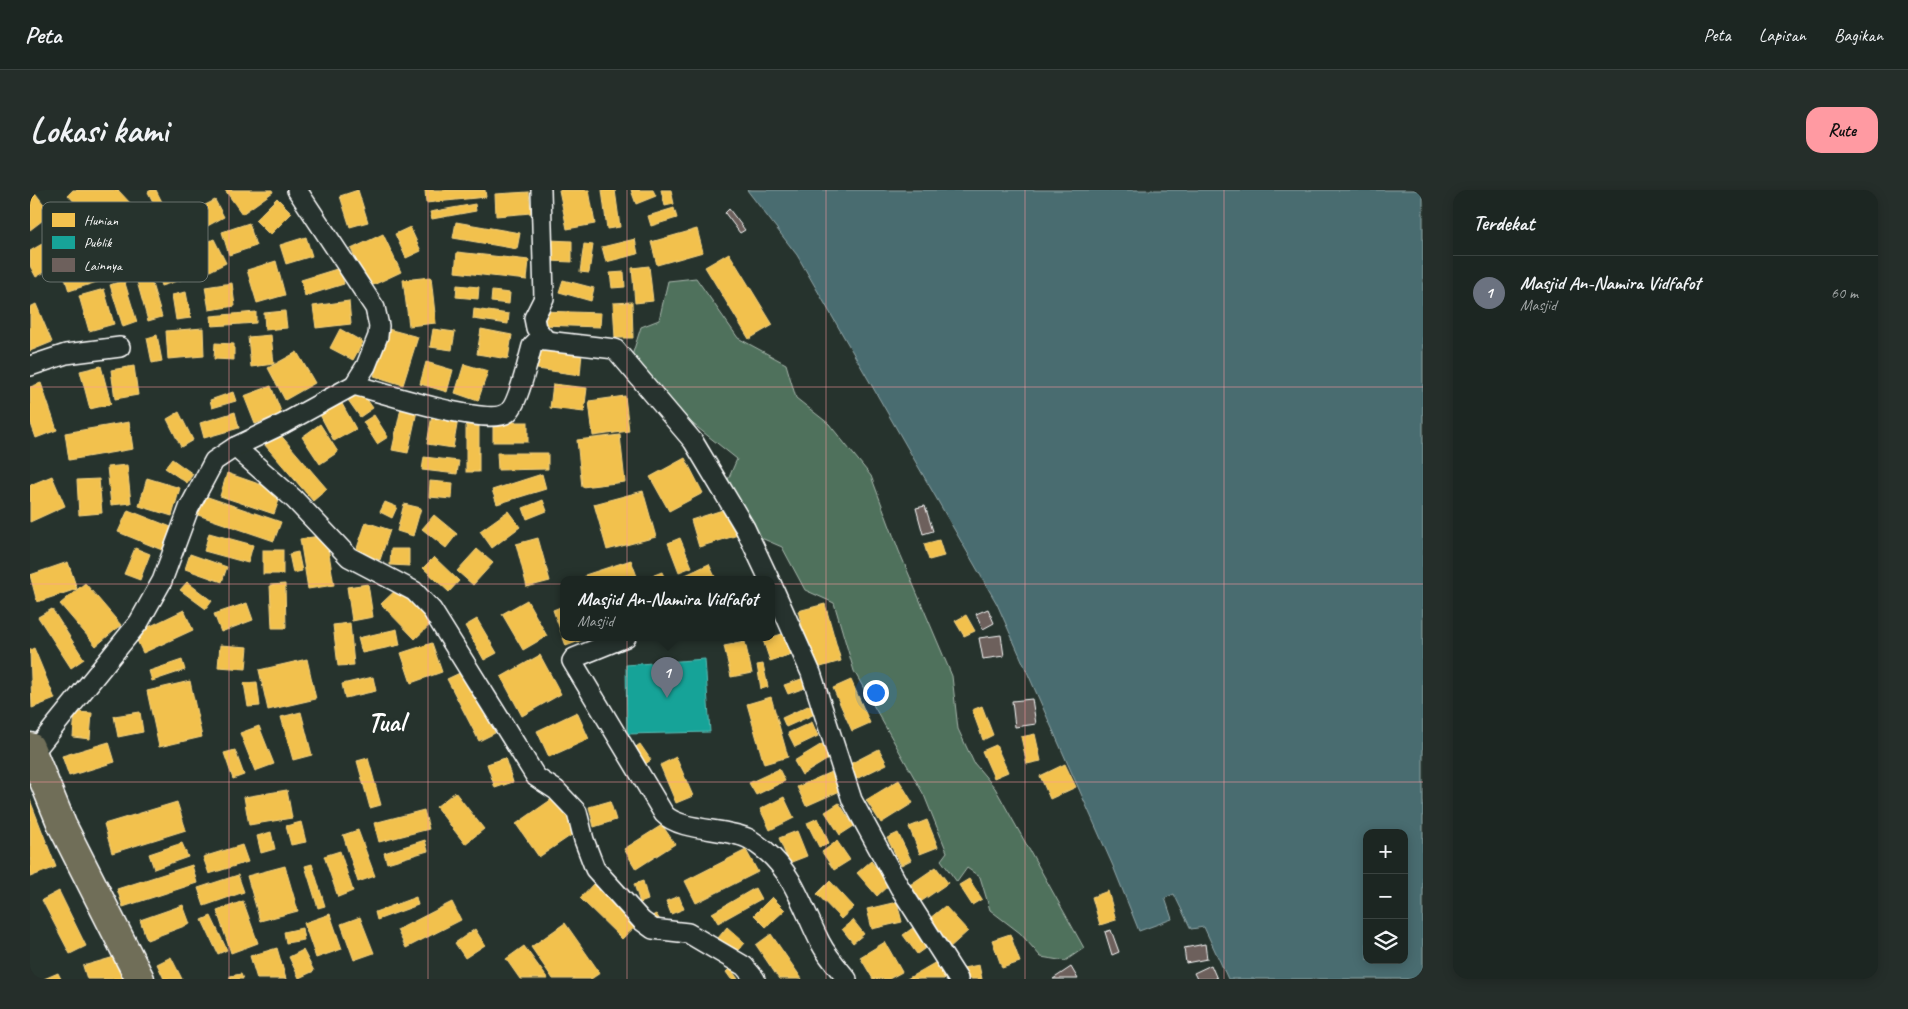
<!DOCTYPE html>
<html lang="id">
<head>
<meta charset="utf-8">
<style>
  :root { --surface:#1c2622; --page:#252e2a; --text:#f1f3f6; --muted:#a0a5a5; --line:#3a4340; --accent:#ff9aa2 }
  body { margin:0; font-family:Caveat,sans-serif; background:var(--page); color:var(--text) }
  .controls { position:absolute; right:15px; bottom:15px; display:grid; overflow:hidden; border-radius:10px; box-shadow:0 2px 12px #0003 }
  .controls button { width:45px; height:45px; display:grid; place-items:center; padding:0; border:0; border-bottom:1px solid var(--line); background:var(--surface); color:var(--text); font:25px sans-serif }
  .you { position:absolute; left:845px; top:502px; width:18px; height:18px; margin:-12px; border:4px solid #fff; border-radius:50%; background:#1a73e8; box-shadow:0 0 0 8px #1a73e833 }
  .badge { display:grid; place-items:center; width:32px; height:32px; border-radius:50%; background:var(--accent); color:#fff; font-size:16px; font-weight:700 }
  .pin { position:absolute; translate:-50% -41px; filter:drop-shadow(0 1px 2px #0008) }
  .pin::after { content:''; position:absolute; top:26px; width:18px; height:15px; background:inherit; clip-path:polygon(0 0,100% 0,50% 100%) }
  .popup { position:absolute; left:530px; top:386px; width:215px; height:65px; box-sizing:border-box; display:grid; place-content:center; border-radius:10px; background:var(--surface); filter:drop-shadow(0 1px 4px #0005); font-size:16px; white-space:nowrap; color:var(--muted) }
  .popup b { font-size:19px; color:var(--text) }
  .popup::after { content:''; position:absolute; left:50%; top:100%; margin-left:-10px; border:10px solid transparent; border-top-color:var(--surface) }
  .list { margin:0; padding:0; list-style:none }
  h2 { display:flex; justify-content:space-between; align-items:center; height:65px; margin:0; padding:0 20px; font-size:21px }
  h2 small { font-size:16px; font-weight:400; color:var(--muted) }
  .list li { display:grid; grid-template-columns:32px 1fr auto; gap:15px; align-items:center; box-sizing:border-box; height:75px; padding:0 20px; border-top:1px solid var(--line) }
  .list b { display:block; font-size:19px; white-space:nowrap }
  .list p { margin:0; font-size:16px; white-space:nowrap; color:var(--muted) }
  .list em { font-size:16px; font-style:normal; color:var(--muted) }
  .icon { flex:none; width:28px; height:28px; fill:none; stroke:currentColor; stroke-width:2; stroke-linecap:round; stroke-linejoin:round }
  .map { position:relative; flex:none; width:1393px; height:789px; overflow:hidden; border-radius:15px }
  header { display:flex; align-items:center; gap:30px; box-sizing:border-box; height:70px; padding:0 25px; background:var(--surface); border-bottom:1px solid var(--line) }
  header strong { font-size:24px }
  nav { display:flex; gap:28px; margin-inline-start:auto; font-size:18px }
  .intro { display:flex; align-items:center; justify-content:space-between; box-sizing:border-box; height:120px; padding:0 30px }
  h1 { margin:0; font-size:35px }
  .button { padding:12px 22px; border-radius:15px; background:var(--accent); color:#111; font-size:18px; font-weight:700 }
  main { display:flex; gap:30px; padding:0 30px }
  aside { flex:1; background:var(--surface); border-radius:15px; box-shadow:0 2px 12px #0003 }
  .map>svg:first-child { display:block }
  .green { fill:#50715c; stroke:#a8b8ae }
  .water { fill:#496c70; stroke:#92a7a9; fill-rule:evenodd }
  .homes { fill:#f2c14e; stroke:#f6d483 }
  .public { fill:#17a398; stroke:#5dbfb7 }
  .building { fill:#6d605c; stroke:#fff }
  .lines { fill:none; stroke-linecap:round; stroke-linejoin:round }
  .minor-casing { stroke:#fff; stroke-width:22 }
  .trunk-casing { stroke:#fff; stroke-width:31 }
  .minor { stroke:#26332d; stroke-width:19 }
  .trunk { stroke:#706e59; stroke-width:28 }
  .grid { fill:none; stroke:#ff9aa2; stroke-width:1; stroke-opacity:0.55 }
  .labels { text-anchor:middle; stroke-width:5; stroke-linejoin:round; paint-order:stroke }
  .town-label { font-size:28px; font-weight:bold; fill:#fff; stroke:#26332d }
  .key { fill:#26332d; stroke:#67706c; stroke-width:1 }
  .key-label { font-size:14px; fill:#fff }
</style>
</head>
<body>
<header>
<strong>Peta</strong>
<nav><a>Peta</a><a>Lapisan</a><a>Bagikan</a></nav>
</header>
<div class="intro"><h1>Lokasi kami</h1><a class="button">Rute</a></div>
<main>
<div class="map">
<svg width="1393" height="789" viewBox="0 0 1393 789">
  <rect width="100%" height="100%" fill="#26332d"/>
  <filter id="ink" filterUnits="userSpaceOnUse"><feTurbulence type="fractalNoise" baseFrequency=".02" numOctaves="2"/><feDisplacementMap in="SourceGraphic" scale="10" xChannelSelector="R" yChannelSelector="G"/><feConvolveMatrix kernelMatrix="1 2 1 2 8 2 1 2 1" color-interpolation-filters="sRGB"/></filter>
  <g filter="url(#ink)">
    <path class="green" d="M666 88 708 148 756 174 766 208 799 234 841 286 869 361 922 486 928 539 944 573 965 598 1054 758 1035 771 1011 767 990 743 960 720 950 687 937 678 927 692 911 670 917 662 894 605 824 481 804 413 775 400 752 357 729 347 697 292 707 269 634 211 600 172 611 137 629 130 638 91Z"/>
    <path class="water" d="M717 0H1393V789H1198L1174 737 1161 739 1144 704 1135 708 1142 729 1109 741 1083 676 967 414 767 65ZM1337 643H1374V770H1337Z"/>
    <g class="homes">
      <path d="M43 0H88L102 15 71 42 38 5Z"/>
      <path d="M121 0H126L136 20 129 24 118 2Z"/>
      <path d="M195 0H242L243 2 212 24Z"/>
      <path d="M328 0 338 32 320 37 310 6Z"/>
      <path d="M395 0H455L456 7 396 13Z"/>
      <path d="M529 0H559L565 34 537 39Z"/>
      <path d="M572 0H585L590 37 577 39Z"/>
      <path d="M601 0H623L626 6 606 14Z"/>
      <path d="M631 0H641L644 14 635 16Z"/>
      <path d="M499 2 501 23 466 26 465 4Z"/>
      <path d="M6 4 21 24 0 40V8Z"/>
      <path d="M247 8 262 23 240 45 225 30Z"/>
      <path d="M185 10 194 27 161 45 152 27Z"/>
      <path d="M445 14 446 21 402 29 400 22Z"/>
      <path d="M644 18 647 28 621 36 618 26Z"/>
      <path d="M114 20 129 41 85 71 71 50Z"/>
      <path d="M53 30 67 52 6 87 0 76V61Z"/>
      <path d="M426 32 490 43 487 59 423 48Z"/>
      <path d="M219 33 226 56 199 65 192 42Z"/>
      <path d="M380 37 391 61 376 68 365 44Z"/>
      <path d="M667 39 673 62 627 75 621 52Z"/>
      <path d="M353 44 371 82 339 97 321 59Z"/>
      <path d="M276 47 282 66 256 74 250 55Z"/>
      <path d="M184 49 196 73 174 84 162 59Z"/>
      <path d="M605 49 608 64 576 72 572 57Z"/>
      <path d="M519 50 542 51V72L518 71Z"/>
      <path d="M135 52 140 65 108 77 103 64Z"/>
      <path d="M554 54 563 55 559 83 550 82Z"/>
      <path d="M427 62 499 70 497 90 425 82Z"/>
      <path d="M699 63 743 135 719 149 675 77Z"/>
      <path d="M246 71 255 105 227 113 217 80Z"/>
      <path d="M68 74 73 90 39 101 34 85Z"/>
      <path d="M162 74 166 85 131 96 128 85Z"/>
      <path d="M619 76 623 111 605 113 602 78Z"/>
      <path d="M310 78 314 94 275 106 271 90Z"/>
      <path d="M594 82 595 97 582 98 580 83Z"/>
      <path d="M119 84 132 127 118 131 106 88Z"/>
      <path d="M401 87 406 133 379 136 373 90Z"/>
      <path d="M94 90 107 132 93 137 80 95Z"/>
      <path d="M533 90 564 98 561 111 529 102Z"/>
      <path d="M202 93 205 116 179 120 175 97Z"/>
      <path d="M427 95 449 97 448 109 426 107Z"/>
      <path d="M74 99 84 134 59 141 49 106Z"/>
      <path d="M462 101 480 103 479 114 461 112Z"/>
      <path d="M156 102 161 128 146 130 142 105Z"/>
      <path d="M319 111 321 134 286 138 283 116Z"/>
      <path d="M602 112 603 148H585L583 113Z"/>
      <path d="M6 114 22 152 0 161V117Z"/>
      <path d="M444 119 479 124 478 134 443 129Z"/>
      <path d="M255 121 257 138 235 140 234 123Z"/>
      <path d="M511 121 571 123 570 137 511 135Z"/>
      <path d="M226 122V133L182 136 181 126Z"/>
      <path d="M173 138 174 166 138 169 136 141Z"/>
      <path d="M310 139 333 152 323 170 300 158Z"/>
      <path d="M358 139 388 147 373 195 344 186Z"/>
      <path d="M403 139 425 142 422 160 400 157Z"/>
      <path d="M451 139 482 145 478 169 447 164Z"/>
      <path d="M127 145 132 171 122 173 117 148Z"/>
      <path d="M241 145 244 174 221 177 218 147Z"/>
      <path d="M185 153 204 154V170L184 169Z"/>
      <path d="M510 158 552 163 550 185 507 179Z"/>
      <path d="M267 162 285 193 255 210 238 178Z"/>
      <path d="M396 172 423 180 417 202 390 194Z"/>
      <path d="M434 174 458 181 448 211 425 203Z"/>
      <path d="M71 176 81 214 60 219 50 181Z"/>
      <path d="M104 176 108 205 85 209 81 180Z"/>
      <path d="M11 193 27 240 6 248 0 231V197Z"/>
      <path d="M523 194 557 198 554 222 520 218Z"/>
      <path d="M241 196 252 224 225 234 214 206Z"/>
      <path d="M331 201 343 218 330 227 318 210Z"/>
      <path d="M203 202 206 211 182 218 180 210Z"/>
      <path d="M595 206 599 241 563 246 559 211Z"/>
      <path d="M311 212 326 239 304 251 289 223Z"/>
      <path d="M371 218 387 221 378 263 362 260Z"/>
      <path d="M149 222 163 250 151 257 137 229Z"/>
      <path d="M205 222 209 238 174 248 170 233Z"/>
      <path d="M344 225 358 247 347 254 333 232Z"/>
      <path d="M402 225 428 229 423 258 397 254Z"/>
      <path d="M99 232 103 259 39 270 35 243Z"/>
      <rect x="436" y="232" width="13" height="50"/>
      <rect x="463" y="232" width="35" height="20"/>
      <path d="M290 234 308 262 290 274 272 247Z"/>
      <path d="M248 242 297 299 283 311 234 254Z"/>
      <path d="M590 245 595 292 552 297 547 250Z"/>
      <path d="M467 263H518V279L468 280Z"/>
      <path d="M394 267 429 271 427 284 392 280Z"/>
      <path d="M655 268 673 303 639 321 620 287Z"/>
      <path d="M142 269 163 284 157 293 135 278Z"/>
      <path d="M97 275 101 313 81 315 77 277Z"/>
      <path d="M197 283 252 302 244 324 190 306Z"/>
      <path d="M512 284 516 299 467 314 462 300Z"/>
      <path d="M22 286 35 316 0 332V295Z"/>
      <path d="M117 288 150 298 142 326 109 316Z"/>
      <path d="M69 289 72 323 49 325 47 290Z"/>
      <path d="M400 291 423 293 422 309 399 307Z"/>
      <path d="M613 301 626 347 577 360 564 314Z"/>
      <path d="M172 305 251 332 244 351 165 324Z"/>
      <path d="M513 310 517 321 497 329 493 318Z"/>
      <path d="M355 312 367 317 362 328 350 322Z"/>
      <path d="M374 314 391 318 383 346 367 341Z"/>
      <path d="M699 318 708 345 669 357 661 330Z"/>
      <path d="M98 320 141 337 132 360 88 342Z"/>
      <path d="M478 321 490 337 462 358 450 341Z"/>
      <path d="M404 325 427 344 416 358 392 339Z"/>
      <path d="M336 332 360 340 350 370 326 361Z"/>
      <path d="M179 343 223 355 218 373 174 361Z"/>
      <path d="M296 345 304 395 278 399 270 349Z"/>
      <path d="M508 348 520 391 497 397 486 354Z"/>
      <path d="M650 348 662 377 649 382 638 353Z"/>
      <path d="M909 350 914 366 899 370 894 354Z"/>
      <path d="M105 358 120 364 110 390 94 384Z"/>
      <path d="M361 359H379V376L360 375Z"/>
      <path d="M447 359 463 373 443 395 427 381Z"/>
      <rect x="233" y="360" width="20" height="24"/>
      <path d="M268 362 272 381 263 383 259 364Z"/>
      <path d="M160 364 197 377 192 392 155 379Z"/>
      <path d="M404 367 429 391 419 402 393 378Z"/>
      <path d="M601 370 608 389H557L555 385Z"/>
      <path d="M38 372 47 399 7 412 0 385Z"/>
      <path d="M679 374 686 389H647Z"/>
      <path d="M632 382 635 389H620L619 387Z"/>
      <path d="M157 392 182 411 176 419 150 400Z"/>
      <path d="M55 393 91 435 66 456 30 414Z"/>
      <path d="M255 394 256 438H242L240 395Z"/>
      <path d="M338 394 343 427 322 431 317 397Z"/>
      <path d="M371 395 404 431 385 449 351 414Z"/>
      <path d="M741 405 749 427 741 430Z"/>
      <path d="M497 410 517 446 493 460 472 424Z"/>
      <path d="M217 413 223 430 191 442 184 424Z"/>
      <path d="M795 414 811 471 784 479 768 421Z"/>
      <path d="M533 416V447H551L552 450 536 456 523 420Z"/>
      <path d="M22 419 54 469 41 478 8 427Z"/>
      <path d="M154 420 163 440 113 463 104 444Z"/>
      <path d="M936 425 945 441 934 446 925 431Z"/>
      <path d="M447 429 467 463 454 470 435 436Z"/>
      <path d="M320 433 324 475 308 476 303 435Z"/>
      <path d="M367 439 370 455 332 463 328 448Z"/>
      <path d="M755 443 762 464 740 471 733 450Z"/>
      <path d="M715 452 722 483 701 487 694 456Z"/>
      <path d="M402 453 412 482 381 493 371 463Z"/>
      <path d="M190 455 218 457 216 479 188 477Z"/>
      <path d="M4 458 25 509 2 518 0 460Z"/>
      <path d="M510 465 531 504 492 526 471 487Z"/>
      <path d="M277 469 286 509 238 520 229 480Z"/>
      <path d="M152 470 155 480 122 491 119 481Z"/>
      <path d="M733 474 738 497 731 499 727 475Z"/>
      <path d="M434 481 465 543 449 551 417 489Z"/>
      <path d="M780 486 783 495 758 504 754 495Z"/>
      <path d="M343 487 346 501 315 508 312 494Z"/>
      <path d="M821 490 840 533 822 541 803 498Z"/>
      <path d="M160 491 172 547 129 557 117 501Z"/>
      <path d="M227 492 230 516 218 517 214 493Z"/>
      <path d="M741 507 758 567 734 574 717 514Z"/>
      <path d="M780 515 785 524 756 537 752 528Z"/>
      <path d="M952 516 963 545 953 550 942 520Z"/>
      <path d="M45 522 62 523 60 549 43 547Z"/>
      <path d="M110 522 113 542 88 547 84 526Z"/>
      <path d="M271 522 282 565 263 570 251 527Z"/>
      <path d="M547 522 559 549 519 567 507 541Z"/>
      <path d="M782 532 788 546 765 557 758 543Z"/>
      <path d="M229 536 244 574 225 581 210 543Z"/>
      <path d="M1005 544 1011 571 997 574 991 547Z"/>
      <path d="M79 552 85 572 39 586 32 566Z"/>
      <path d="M610 554 621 570 614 575 603 559Z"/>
      <path d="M792 554 800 568 772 585 764 571Z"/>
      <path d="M966 555 978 582 964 588 952 561Z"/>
      <path d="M849 559 857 574 822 591 814 577Z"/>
      <path d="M205 560 214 585 203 589 194 563Z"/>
      <path d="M646 567 663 606 646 613 630 575Z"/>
      <path d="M338 568 351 615 340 618 327 571Z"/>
      <path d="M475 568 483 592 465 598 457 574Z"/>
      <path d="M1035 574 1046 597 1020 609 1010 586Z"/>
      <path d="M749 579 755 591 726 605 719 593Z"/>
      <path d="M801 582 810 601 776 616 767 597Z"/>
      <path d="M869 590 883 613 851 633 836 610Z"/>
      <path d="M257 600 262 628 219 635 214 607Z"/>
      <path d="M425 602 454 639 435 654 406 617Z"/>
      <path d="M525 607 549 640 509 667 486 634Z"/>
      <path d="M754 607 764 628 740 640 730 619Z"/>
      <path d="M0 610 26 677 0 687Z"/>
      <path d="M580 611 586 630 564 637 559 617Z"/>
      <path d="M147 612 156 640 82 663 74 634Z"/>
      <path d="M809 613 824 636 810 645 795 622Z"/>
      <path d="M394 620 399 639 349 652 344 633Z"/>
      <path d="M788 628 799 653 789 657 777 633Z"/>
      <path d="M897 630 908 657 890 664 879 637Z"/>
      <path d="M271 632 276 652 261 655 256 636Z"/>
      <path d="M632 635 645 654 606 679 594 659Z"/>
      <path d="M328 640 345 686 328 692 313 645Z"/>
      <path d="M767 641 777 666 759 673 749 648Z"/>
      <path d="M241 642 245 659 231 663 227 646Z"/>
      <path d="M868 643 881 670 871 675 857 648Z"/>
      <path d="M395 650 398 661 357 673 354 663Z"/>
      <path d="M807 651 820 670 804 680 792 662Z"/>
      <path d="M152 653 158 667 124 679 119 664Z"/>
      <path d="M212 655 218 672 179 684 173 667Z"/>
      <path d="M716 660 728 682 666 713 655 691Z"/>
      <path d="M310 661 323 701 308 707 294 666Z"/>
      <path d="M841 671 860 694 847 706 827 683Z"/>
      <path d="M282 674 295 716 288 718 275 676Z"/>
      <path d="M162 675 167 693 93 717 87 699Z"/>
      <path d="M255 676 268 721 230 731 217 686Z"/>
      <path d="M906 677 918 693 886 715 874 699Z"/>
      <path d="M208 685 214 702 174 716 168 698Z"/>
      <path d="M939 689 952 709 942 715 929 695Z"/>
      <path d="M613 691 618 710 610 713 604 694Z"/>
      <path d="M800 691 824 717 811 729 787 704Z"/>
      <path d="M565 692 608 734 592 749 550 708Z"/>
      <path d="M725 698 731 709 688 733 682 723Z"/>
      <path d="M29 701 56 756 40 764 12 710Z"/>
      <path d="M1078 701 1086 730 1070 735 1062 707Z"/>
      <path d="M649 706 654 719 641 724 636 711Z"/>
      <path d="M386 707 388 715 347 730 345 722Z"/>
      <path d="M742 707 755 720 736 737 724 725Z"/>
      <path d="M213 711 228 753 201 763 187 721Z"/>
      <path d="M422 712 431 730 376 758 367 740Z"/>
      <path d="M867 712 872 732 842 739 837 719Z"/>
      <path d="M153 715 160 734 117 750 110 730Z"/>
      <path d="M915 716 938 741 918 759 894 733Z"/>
      <path d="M300 724 312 759 286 768 274 733Z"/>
      <path d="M626 724 632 733 620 727Z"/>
      <path d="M181 726 197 760 188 764 172 730Z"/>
      <path d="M330 727 344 763 324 770 311 734Z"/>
      <path d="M823 730 834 744 823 753 812 739Z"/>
      <path d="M535 733 570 783 561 789H523L501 757Z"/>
      <path d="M887 735 901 754 887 764 873 745Z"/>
      <path d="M697 737 715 753 702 768 684 753Z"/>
      <path d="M272 738 274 750 256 753 254 742Z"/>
      <path d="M445 739 455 755 435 768 425 753Z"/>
      <path d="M741 744 772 789H749L726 755Z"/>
      <path d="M980 744 990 772 972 778 962 750Z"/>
      <path d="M855 752 872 782 859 789H843L830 767Z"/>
      <path d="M494 756 518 789H490L476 769Z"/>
      <path d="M247 758 256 789H227L220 766Z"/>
      <path d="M273 760 284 781 269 788 259 767Z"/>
      <path d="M88 766 94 789H57L53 776Z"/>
      <path d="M141 767 152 789H134L127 774Z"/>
      <path d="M908 771 918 789H877Z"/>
      <path d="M949 775 952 789H935L933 778Z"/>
      <path d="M700 778 708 789H701L696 782Z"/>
      <path d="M28 783 31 789H14Z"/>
      <path d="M211 784 213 789H200V786Z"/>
    </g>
    <path class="public" d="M675 469 680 542 597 544 596 475Z"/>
    <g class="building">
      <path d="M699 19 715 40 710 43 695 23Z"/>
      <path d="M895 316 903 341 893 344 886 318Z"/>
      <path d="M958 419 964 433 953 439 946 424Z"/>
      <path d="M971 445 974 466 953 469 949 448Z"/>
      <path d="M1002 509 1006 534 985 537 982 511Z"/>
      <path d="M1081 740 1089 762 1082 765 1075 742Z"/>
      <path d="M1175 754 1177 769 1156 773 1154 758Z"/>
      <path d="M1181 775 1187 789H1167L1164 783Z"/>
      <path d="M1041 777 1048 789H1023Z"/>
    </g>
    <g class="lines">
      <defs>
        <g id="minor">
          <path d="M511 0 514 108 504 128 506 138 515 149"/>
          <path d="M0 176 36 164 90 157"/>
          <path d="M324 195C350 202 457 237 477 223 488 216 498 170 502 156L508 150 585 159 663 251 715 338 739 389"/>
          <path d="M205 257 264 309 319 367 384 401 402 420 506 587 526 600 547 622 554 650 565 679 612 731 623 739 658 743 714 776 725 789"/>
          <path d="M741 393 781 483 822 610 870 698 928 789"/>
          <path d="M596 447 544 468 542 471 634 624C650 641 695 638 717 648 724 651 730 657 736 661 764 684 774 721 790 752 797 766 807 777 817 789"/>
          <path d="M3 563 109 432 132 391 159 318 184 271 205 257 253 234 324 195 336 176 348 146 349 136 345 118 267 0"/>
        </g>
        <path id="trunk" d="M0 557 32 635 110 789"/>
      </defs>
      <use href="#minor" class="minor-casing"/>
      <use href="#trunk" class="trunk-casing"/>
      <use href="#minor" class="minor"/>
      <use href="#trunk" class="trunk"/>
    </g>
  </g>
  <path class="grid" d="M199 0V789M398 0V789M597 0V789M796 0V789M995 0V789M1194 0V789M0 197H1393M0 394H1393M0 592H1393"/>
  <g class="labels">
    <g class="town-label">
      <text x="356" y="541">Tual</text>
    </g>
  </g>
  <rect x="12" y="12" width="166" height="80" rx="8" class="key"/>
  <rect x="22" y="23" width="23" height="14" fill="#f2c14e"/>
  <rect x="22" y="46" width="23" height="13" fill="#17a398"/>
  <rect x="22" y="68" width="23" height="14" fill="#6d605c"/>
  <g class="key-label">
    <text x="54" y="35">Hunian</text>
    <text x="54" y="57">Publik</text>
    <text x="54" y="80">Lainnya</text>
  </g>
</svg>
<div class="controls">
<button>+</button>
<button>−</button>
<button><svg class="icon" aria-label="layers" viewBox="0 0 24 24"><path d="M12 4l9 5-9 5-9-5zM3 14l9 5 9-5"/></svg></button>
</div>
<div class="you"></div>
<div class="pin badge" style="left:637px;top:508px;background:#6b7280">1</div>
<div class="popup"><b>Masjid An-Namira Vidfafot</b>Masjid</div>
</div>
<aside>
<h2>Terdekat<small></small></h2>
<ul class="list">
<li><span class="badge" style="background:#6b7280">1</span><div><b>Masjid An-Namira Vidfafot</b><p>Masjid</p></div><em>60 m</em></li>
</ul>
</aside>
</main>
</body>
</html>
